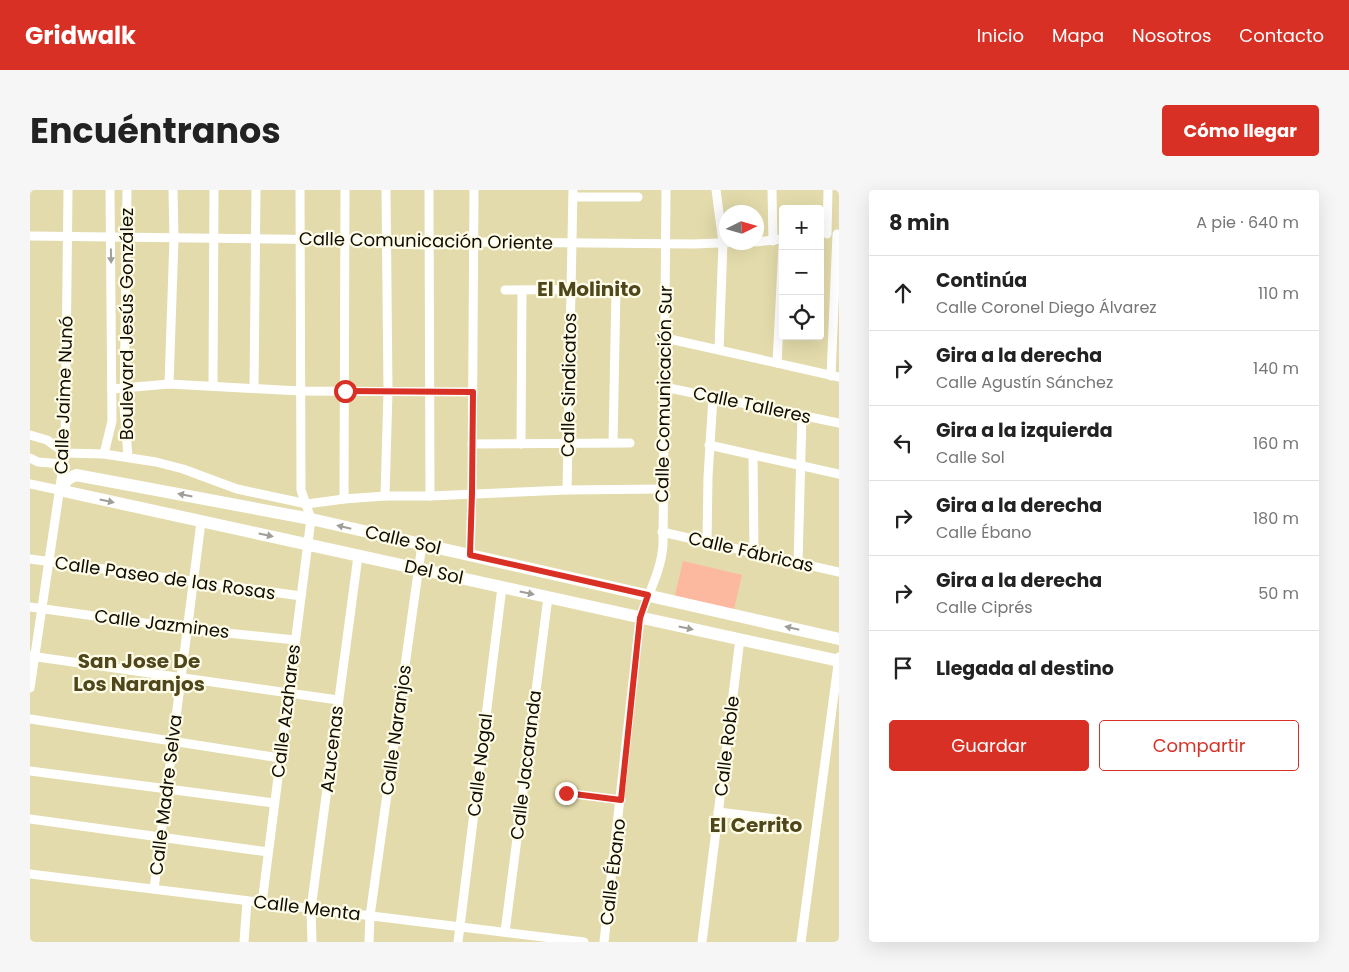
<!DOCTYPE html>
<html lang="es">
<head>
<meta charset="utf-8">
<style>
  :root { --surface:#fff; --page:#f6f6f6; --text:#222; --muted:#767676; --line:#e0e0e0; --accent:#d93025 }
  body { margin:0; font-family:Poppins,sans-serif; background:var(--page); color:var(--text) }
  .controls { position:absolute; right:15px; top:15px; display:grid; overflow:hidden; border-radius:5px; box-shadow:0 5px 20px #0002 }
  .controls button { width:45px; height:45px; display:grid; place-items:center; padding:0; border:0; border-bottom:1px solid var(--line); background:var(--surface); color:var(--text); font:25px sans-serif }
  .compass { position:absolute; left:689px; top:15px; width:45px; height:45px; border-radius:50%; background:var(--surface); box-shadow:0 5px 20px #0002; rotate:85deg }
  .stop { position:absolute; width:15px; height:15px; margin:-11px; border:4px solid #d93025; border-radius:50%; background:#fff }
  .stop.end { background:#d93025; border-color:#fff; box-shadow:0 1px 5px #0008 }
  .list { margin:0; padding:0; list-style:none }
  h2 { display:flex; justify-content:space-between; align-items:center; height:65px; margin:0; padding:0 20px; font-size:21px }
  h2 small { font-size:16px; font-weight:400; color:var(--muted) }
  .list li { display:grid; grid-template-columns:32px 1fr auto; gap:15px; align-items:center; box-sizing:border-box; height:75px; padding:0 20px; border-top:1px solid var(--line) }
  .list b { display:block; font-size:19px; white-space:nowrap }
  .list p { margin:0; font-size:16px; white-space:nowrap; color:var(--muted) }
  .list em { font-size:16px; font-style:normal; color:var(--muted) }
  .actions { display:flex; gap:10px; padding:15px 20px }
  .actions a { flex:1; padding:11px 0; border:1px solid var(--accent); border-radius:5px; text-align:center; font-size:18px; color:var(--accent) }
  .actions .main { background:var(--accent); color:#fff }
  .icon { flex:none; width:28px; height:28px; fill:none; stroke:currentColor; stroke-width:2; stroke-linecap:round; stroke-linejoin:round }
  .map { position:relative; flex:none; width:809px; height:752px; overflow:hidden; border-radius:5px }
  header { display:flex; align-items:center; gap:30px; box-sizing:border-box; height:70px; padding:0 25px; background:var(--accent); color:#fff }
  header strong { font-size:24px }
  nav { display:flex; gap:28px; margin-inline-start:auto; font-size:18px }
  .intro { display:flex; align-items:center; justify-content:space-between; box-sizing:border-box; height:120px; padding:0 30px }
  h1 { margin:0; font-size:35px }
  .button { padding:12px 22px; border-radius:5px; background:var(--accent); color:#fff; font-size:18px; font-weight:700 }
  main { display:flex; gap:30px; padding:0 30px }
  aside { flex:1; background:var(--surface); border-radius:5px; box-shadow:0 5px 20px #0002 }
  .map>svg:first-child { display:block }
  .green { fill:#fdb8a0 }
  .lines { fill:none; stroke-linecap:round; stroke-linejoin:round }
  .street { stroke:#fff; stroke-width:9 }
  .secondary { stroke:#fff; stroke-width:12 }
  .oneway { fill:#9f9e99 }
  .route { stroke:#d93025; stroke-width:6 }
  .labels { text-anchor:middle; stroke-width:4.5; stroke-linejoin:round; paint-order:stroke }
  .street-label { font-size:18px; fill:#0f0c00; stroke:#fefce8 }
  .quarter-label { font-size:20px; font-weight:bold; fill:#4f471b; stroke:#fefce8 }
</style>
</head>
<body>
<header>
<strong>Gridwalk</strong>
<nav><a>Inicio</a><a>Mapa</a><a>Nosotros</a><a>Contacto</a></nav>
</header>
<div class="intro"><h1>Encuéntranos</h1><a class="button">Cómo llegar</a></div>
<main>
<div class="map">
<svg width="809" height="752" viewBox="0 0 809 752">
  <rect width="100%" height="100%" fill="#e3dbab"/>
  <path class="green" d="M653 371 712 385 703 423 644 409Z"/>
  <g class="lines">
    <g class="street">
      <path d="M97 0 94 217 98 267"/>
      <path d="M399 0 400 306"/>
      <path d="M686 0 693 53 689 160"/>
      <path d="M742 0 743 51"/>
      <path d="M543 7H608"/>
      <path d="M797 44 798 0"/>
      <path d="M0 46 315 50 358 54 400 55 443 52 664 54 712 52"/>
      <path d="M726 52 753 49"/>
      <path d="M475 100 597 99"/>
      <path d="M635 148 809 187"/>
      <path d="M747 173 753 56"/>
      <path d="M801 186 807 44"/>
      <path d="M139 194 144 49 143 0"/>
      <path d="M183 196 184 0"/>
      <path d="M634 197 809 233"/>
      <path d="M224 198 226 0"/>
      <path d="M82 199 139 194 270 201 443 202"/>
      <path d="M0 245 17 250 35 263 74 264 126 272 153 279 207 299 277 314 314 309 355 306H400L537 300 633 299"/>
      <path d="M583 253 586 99"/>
      <path d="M442 254 600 253"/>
      <path d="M491 254 492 100"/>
      <path d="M679 255 809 284"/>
      <path d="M74 264 82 231 80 0"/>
      <path d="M723 265 724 363"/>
      <path d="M0 268 8 272 33 274"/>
      <path d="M0 294 29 300"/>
      <path d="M537 300 543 0"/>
      <path d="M355 306 358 201 356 0"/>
      <path d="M314 309 315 0"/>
      <path d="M632 342 809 382"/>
      <path d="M677 352 678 287 683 207"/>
      <path d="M440 365 442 303 444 0"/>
      <path d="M0 369 271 406"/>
      <path d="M768 373 772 225"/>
      <path d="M0 417 157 439 265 450"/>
      <path d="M0 466 308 510"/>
      <path d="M0 498 35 263 38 0"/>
      <path d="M0 529 250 568"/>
      <path d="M0 581 244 613"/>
      <path d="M536 603 591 610"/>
      <path d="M688 622 754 630"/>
      <path d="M0 629 238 662"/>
      <path d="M0 684 554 752"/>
      <path d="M124 699 171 332"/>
      <path d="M232 713 281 329 271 300 270 0"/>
      <path d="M475 742 518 407"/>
      <path d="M214 752 217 711"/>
      <path d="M282 752 281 719 328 366"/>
      <path d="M339 752 340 726 392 354"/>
      <path d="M428 752 472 397"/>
      <path d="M574 752 610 428C618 403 631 382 633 355L636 0"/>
      <path d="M672 752 710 449"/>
      <path d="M771 752 809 467"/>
    </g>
    <path class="secondary" d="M809 449 281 329 46 285 38 289 29 300 809 471"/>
  </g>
  <defs><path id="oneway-solid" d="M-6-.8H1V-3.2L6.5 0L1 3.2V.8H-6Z" transform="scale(1.25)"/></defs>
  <g class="oneway">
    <use href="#oneway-solid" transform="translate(81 66) rotate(89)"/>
    <use href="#oneway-solid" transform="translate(155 305) rotate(-169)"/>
    <use href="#oneway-solid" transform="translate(77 311) rotate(12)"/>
    <use href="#oneway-solid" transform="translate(314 337) rotate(-167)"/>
    <use href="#oneway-solid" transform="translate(236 345) rotate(12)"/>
    <use href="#oneway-solid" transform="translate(497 403) rotate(12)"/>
    <use href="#oneway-solid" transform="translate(656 438) rotate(12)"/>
    <use href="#oneway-solid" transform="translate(762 438) rotate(-167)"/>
  </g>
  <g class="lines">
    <path class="route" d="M315 201 443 202 442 303 440 365 618 405 610 428 591 610 536 603"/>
  </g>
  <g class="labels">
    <g class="street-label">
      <text transform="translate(396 51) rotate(1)" y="6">Calle Comunicación Oriente</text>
      <text transform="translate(97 134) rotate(-90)" y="6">Boulevard Jesús González</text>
      <text transform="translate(539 195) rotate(-89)" y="6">Calle Sindicatos</text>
      <text transform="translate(634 204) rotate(-89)" y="6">Calle Comunicación Sur</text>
      <text transform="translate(34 205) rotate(-88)" y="6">Calle Jaime Nunó</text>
      <text transform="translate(722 215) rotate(12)" y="6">Calle Talleres</text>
      <text transform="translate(373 350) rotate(13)" y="6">Calle Sol</text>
      <text transform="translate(721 362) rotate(13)" y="6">Calle Fábricas</text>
      <text transform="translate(404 382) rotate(12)" y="6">Del Sol</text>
      <text transform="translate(135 388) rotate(8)" y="6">Calle Paseo de las Rosas</text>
      <text transform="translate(132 434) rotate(7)" y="6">Calle Jazmines</text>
      <text transform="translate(256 521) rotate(-83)" y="6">Calle Azahares</text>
      <text transform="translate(366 540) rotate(-82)" y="6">Calle Naranjos</text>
      <text transform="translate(697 556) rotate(-83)" y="6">Calle Roble</text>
      <text transform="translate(302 559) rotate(-83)" y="6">Azucenas</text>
      <text transform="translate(450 575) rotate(-83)" y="6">Calle Nogal</text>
      <text transform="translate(496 575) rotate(-83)" y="6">Calle Jacaranda</text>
      <text transform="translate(136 605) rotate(-83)" y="6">Calle Madre Selva</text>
      <text transform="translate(583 682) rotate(-83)" y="6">Calle Ébano</text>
      <text transform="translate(277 718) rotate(7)" y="6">Calle Menta</text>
    </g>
    <g class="quarter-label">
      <text x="559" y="106">El Molinito</text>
      <text x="109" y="478">San Jose De<tspan x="109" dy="23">Los Naranjos</tspan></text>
      <text x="726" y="642">El Cerrito</text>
    </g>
  </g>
</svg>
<div class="controls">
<button>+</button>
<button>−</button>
<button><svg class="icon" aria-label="locate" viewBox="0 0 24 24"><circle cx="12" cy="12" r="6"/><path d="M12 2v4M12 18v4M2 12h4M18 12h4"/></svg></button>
</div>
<svg class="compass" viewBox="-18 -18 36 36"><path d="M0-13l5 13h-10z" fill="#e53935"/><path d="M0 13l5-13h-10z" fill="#767676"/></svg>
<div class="stop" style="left:315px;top:201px"></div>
<div class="stop end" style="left:536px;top:603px"></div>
</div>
<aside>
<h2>8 min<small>A pie · 640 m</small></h2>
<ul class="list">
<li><svg class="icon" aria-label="ahead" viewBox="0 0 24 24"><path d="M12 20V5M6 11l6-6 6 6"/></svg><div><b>Continúa</b><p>Calle Coronel Diego Álvarez</p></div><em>110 m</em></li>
<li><svg class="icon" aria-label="right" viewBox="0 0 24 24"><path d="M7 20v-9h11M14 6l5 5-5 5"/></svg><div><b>Gira a la derecha</b><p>Calle Agustín Sánchez</p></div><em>140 m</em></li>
<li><svg class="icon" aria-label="left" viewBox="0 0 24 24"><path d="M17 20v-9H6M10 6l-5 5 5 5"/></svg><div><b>Gira a la izquierda</b><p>Calle Sol</p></div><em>160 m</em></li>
<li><svg class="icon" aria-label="right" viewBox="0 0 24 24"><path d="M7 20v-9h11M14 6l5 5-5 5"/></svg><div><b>Gira a la derecha</b><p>Calle Ébano</p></div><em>180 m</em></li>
<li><svg class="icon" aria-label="right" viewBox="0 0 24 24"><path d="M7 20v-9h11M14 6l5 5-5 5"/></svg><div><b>Gira a la derecha</b><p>Calle Ciprés</p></div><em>50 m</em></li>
<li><svg class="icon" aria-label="arrive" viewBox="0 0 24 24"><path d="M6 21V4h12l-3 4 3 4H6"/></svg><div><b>Llegada al destino</b></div></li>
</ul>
<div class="actions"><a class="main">Guardar</a><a>Compartir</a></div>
</aside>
</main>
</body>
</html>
